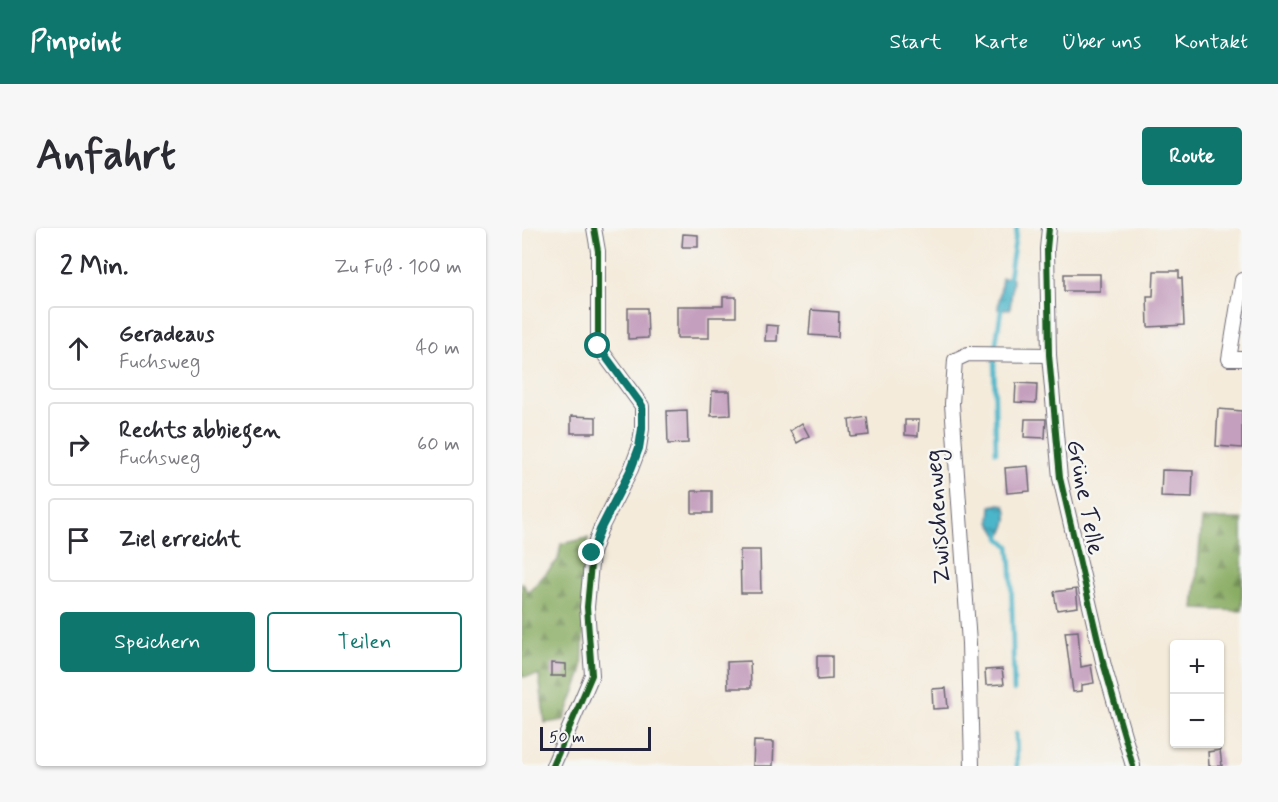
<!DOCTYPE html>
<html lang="de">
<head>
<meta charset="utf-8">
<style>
  :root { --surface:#fff; --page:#f7f7f7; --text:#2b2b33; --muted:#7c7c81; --line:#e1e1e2; --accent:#0f766e }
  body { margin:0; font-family:Mynerve,sans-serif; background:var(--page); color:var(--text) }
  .controls { position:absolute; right:18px; bottom:18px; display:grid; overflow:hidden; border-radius:6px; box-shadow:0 2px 4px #0004 }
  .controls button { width:54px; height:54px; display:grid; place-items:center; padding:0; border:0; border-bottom:2px solid var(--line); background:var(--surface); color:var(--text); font:30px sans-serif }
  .scale { position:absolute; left:18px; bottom:15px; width:111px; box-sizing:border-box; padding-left:6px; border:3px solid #22223b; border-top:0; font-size:16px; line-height:21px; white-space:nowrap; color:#22223b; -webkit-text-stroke:4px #f6f6f2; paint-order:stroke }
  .stop { position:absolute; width:18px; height:18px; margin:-14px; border:4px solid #0f766e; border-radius:50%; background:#fff }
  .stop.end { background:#0f766e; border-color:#fff; box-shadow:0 2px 6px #0008 }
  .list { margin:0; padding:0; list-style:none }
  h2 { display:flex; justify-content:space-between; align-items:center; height:78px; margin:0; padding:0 24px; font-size:26px }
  h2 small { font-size:20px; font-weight:400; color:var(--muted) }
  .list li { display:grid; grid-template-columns:39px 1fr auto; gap:18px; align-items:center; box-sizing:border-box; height:84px; margin:0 12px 12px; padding:0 12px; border:2px solid var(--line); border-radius:6px }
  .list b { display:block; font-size:22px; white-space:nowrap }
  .list p { margin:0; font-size:20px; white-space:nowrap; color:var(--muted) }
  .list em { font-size:20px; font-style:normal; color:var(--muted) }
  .actions { display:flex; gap:12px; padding:18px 24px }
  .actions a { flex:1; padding:14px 0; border:2px solid var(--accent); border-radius:6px; text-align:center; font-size:21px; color:var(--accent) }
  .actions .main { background:var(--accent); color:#fff }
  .icon { flex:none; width:33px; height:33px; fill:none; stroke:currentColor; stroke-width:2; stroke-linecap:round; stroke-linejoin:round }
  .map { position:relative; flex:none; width:720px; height:538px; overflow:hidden; border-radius:6px }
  header { display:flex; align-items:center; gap:36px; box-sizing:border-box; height:84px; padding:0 30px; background:var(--accent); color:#fff }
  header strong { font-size:28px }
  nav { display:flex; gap:33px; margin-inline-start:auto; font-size:21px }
  .intro { display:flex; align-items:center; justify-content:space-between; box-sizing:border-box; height:144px; padding:0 36px }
  h1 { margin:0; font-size:42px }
  .button { padding:15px 27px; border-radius:6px; background:var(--accent); color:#fff; font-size:21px; font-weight:700 }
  main { display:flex; gap:36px; padding:0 36px }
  aside { flex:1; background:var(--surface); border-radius:6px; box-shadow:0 2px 4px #0004 }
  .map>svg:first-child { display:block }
  .forest { fill:url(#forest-firs); stroke:#54664e; stroke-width:1.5 }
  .water { fill:url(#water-ripples); stroke:#366c82; stroke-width:1.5 }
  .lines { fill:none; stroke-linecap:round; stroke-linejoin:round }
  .stream { stroke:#4bb5c9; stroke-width:4.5 }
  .building { fill:#c49fbe }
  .minor-casing { stroke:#6c6873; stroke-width:16 }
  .minor { stroke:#fff; stroke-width:14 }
  .cycleway-casing { stroke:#f6f6f2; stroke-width:10 }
  .cycleway { stroke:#1b5e20; stroke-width:6 }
  .route { stroke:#0f766e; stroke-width:8 }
  .labels { text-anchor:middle; stroke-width:5; stroke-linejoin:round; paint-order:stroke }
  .street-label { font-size:24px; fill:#22223b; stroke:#f6f6f2 }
</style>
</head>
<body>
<header>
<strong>Pinpoint</strong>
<nav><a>Start</a><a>Karte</a><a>Über uns</a><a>Kontakt</a></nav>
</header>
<div class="intro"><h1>Anfahrt</h1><a class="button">Route</a></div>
<main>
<aside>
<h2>2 Min.<small>Zu Fuß · 100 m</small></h2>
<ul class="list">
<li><svg class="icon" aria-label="ahead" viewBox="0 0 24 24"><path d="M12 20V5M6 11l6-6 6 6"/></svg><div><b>Geradeaus</b><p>Fuchsweg</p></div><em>40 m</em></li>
<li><svg class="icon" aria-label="right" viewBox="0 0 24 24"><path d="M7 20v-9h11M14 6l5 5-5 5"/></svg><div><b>Rechts abbiegen</b><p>Fuchsweg</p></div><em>60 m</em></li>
<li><svg class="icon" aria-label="arrive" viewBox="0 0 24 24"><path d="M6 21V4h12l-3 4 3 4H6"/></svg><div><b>Ziel erreicht</b></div></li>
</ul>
<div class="actions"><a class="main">Speichern</a><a>Teilen</a></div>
</aside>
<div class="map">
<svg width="720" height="538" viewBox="0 0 720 538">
  <defs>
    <pattern id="forest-firs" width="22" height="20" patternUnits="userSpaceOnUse" patternTransform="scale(1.5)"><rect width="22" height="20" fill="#87ab60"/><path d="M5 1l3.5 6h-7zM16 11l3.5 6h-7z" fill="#6e8b50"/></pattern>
    <pattern id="water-ripples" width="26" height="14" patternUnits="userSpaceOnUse" patternTransform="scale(1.5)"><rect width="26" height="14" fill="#4bb5c9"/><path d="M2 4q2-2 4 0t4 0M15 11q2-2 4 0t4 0" fill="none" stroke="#3e93a4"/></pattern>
  </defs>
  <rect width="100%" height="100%" fill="#f6f6f2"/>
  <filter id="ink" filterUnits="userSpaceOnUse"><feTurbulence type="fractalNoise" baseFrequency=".0167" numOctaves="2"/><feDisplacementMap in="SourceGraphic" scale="12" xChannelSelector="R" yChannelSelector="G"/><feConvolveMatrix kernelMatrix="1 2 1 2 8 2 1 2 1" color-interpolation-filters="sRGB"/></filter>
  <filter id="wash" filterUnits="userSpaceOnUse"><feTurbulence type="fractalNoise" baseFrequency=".008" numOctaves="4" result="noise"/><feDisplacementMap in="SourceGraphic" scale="24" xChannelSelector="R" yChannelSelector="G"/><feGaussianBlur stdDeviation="1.35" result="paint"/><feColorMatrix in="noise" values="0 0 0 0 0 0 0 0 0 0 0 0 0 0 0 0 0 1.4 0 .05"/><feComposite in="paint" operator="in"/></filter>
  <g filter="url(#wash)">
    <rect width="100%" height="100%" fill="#f4ebdb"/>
    <g class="forest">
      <path d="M680 291H720V383L672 381Z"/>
      <path d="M66 310 60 444 42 492 23 495 17 447 0 449V354L6 365 36 332 39 316Z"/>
    </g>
    <g class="water">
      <path d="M480 50 491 51 488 81H476Z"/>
      <path d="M477 276 483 277C488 289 484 299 478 310L468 294 469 278Z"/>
    </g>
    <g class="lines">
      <g class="stream">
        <path d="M486 56 495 0"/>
        <path d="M473 121 480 76"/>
        <path d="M472 129 474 224"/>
        <path d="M478 304V310L487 318 489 339 492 462"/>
        <path d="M494 506 495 538"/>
      </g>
    </g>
    <g id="blocks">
      <g class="building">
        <path d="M161 6 176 7V19H160Z"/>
        <path d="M632 43H657V50H660L662 97 626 99 625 68H631Z"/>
        <rect x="542" y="46" width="36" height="17"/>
        <path d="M201 69H214V89H187V110H155V78H201Z"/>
        <path d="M106 80H125L126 110 106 111Z"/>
        <path d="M289 82 317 84 316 109 287 107Z"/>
        <path d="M244 97 256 98 255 113H243Z"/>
        <path d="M494 155 515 156 514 175 493 174Z"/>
        <path d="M190 163H208L209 187 189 188Z"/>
        <path d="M696 181 720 183V220L694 218Z"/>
        <path d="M165 182 166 215 146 216 145 183Z"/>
        <path d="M49 188 74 189V205H49Z"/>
        <path d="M345 189 347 207 329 209 327 192Z"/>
        <path d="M503 191H524L523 210 502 209Z"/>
        <path d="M383 192H397L396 208 383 207Z"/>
        <path d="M280 195 287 208 275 215 268 203Z"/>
        <path d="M506 238 508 263 485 265 483 240Z"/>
        <path d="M640 242 671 243 670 270 639 269Z"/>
        <rect x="170" y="263" width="20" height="22"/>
        <path d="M218 322H238L239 365H219Z"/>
        <path d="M554 361 556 379 535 382 532 364Z"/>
        <path d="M556 403 559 439 569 437 572 455 560 457V463L551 464 543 404Z"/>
        <path d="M295 428H310V451L295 452Z"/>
        <path d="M228 433 229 460H206L205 434Z"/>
        <path d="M29 435 44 436V448H29Z"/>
        <path d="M480 441 482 456 464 457 463 442Z"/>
        <path d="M424 460 426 480 411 481 410 461Z"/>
        <path d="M232 513 252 514 251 538H231Z"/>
        <path d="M698 522 700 538H687L686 524Z"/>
      </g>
    </g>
  </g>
  <g filter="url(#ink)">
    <use href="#blocks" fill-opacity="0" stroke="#6c6873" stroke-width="1.5"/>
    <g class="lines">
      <defs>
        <g id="minor">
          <path d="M527 0 525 21 527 127 538 250 582 438 611 538"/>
          <path d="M720 52 707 131H720"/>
          <path d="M31 538 70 447 65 379 70 325 78 302 109 241 117 220 120 201V178L76 118V23L72 0"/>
          <path d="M450 538 447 415 430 176 433 132 446 126 527 127"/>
        </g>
      </defs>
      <use href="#minor" class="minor-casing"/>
      <use href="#minor" class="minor"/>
      <defs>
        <g id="cycleway">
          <path d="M527 0 525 21 527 127 538 250 582 438 611 538"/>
          <path d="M31 538 70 447 65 379 70 325 78 302 109 241 117 220 120 201V178L76 118V23L72 0"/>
        </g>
      </defs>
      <use href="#cycleway" class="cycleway-casing"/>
      <use href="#cycleway" class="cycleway"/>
    </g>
  </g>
  <g class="lines" filter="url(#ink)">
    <path class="route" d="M70 325 78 302 109 241 117 220 120 201V178L76 118"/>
  </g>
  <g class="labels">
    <g class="street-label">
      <text transform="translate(564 269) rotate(79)" y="8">Grüne Telle</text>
      <text transform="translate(415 289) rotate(-94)" y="8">Zwischenweg</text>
    </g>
  </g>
</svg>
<div class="controls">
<button>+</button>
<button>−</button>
</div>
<div class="scale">50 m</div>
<div class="stop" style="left:76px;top:118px"></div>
<div class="stop end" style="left:70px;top:325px"></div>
</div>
</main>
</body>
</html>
